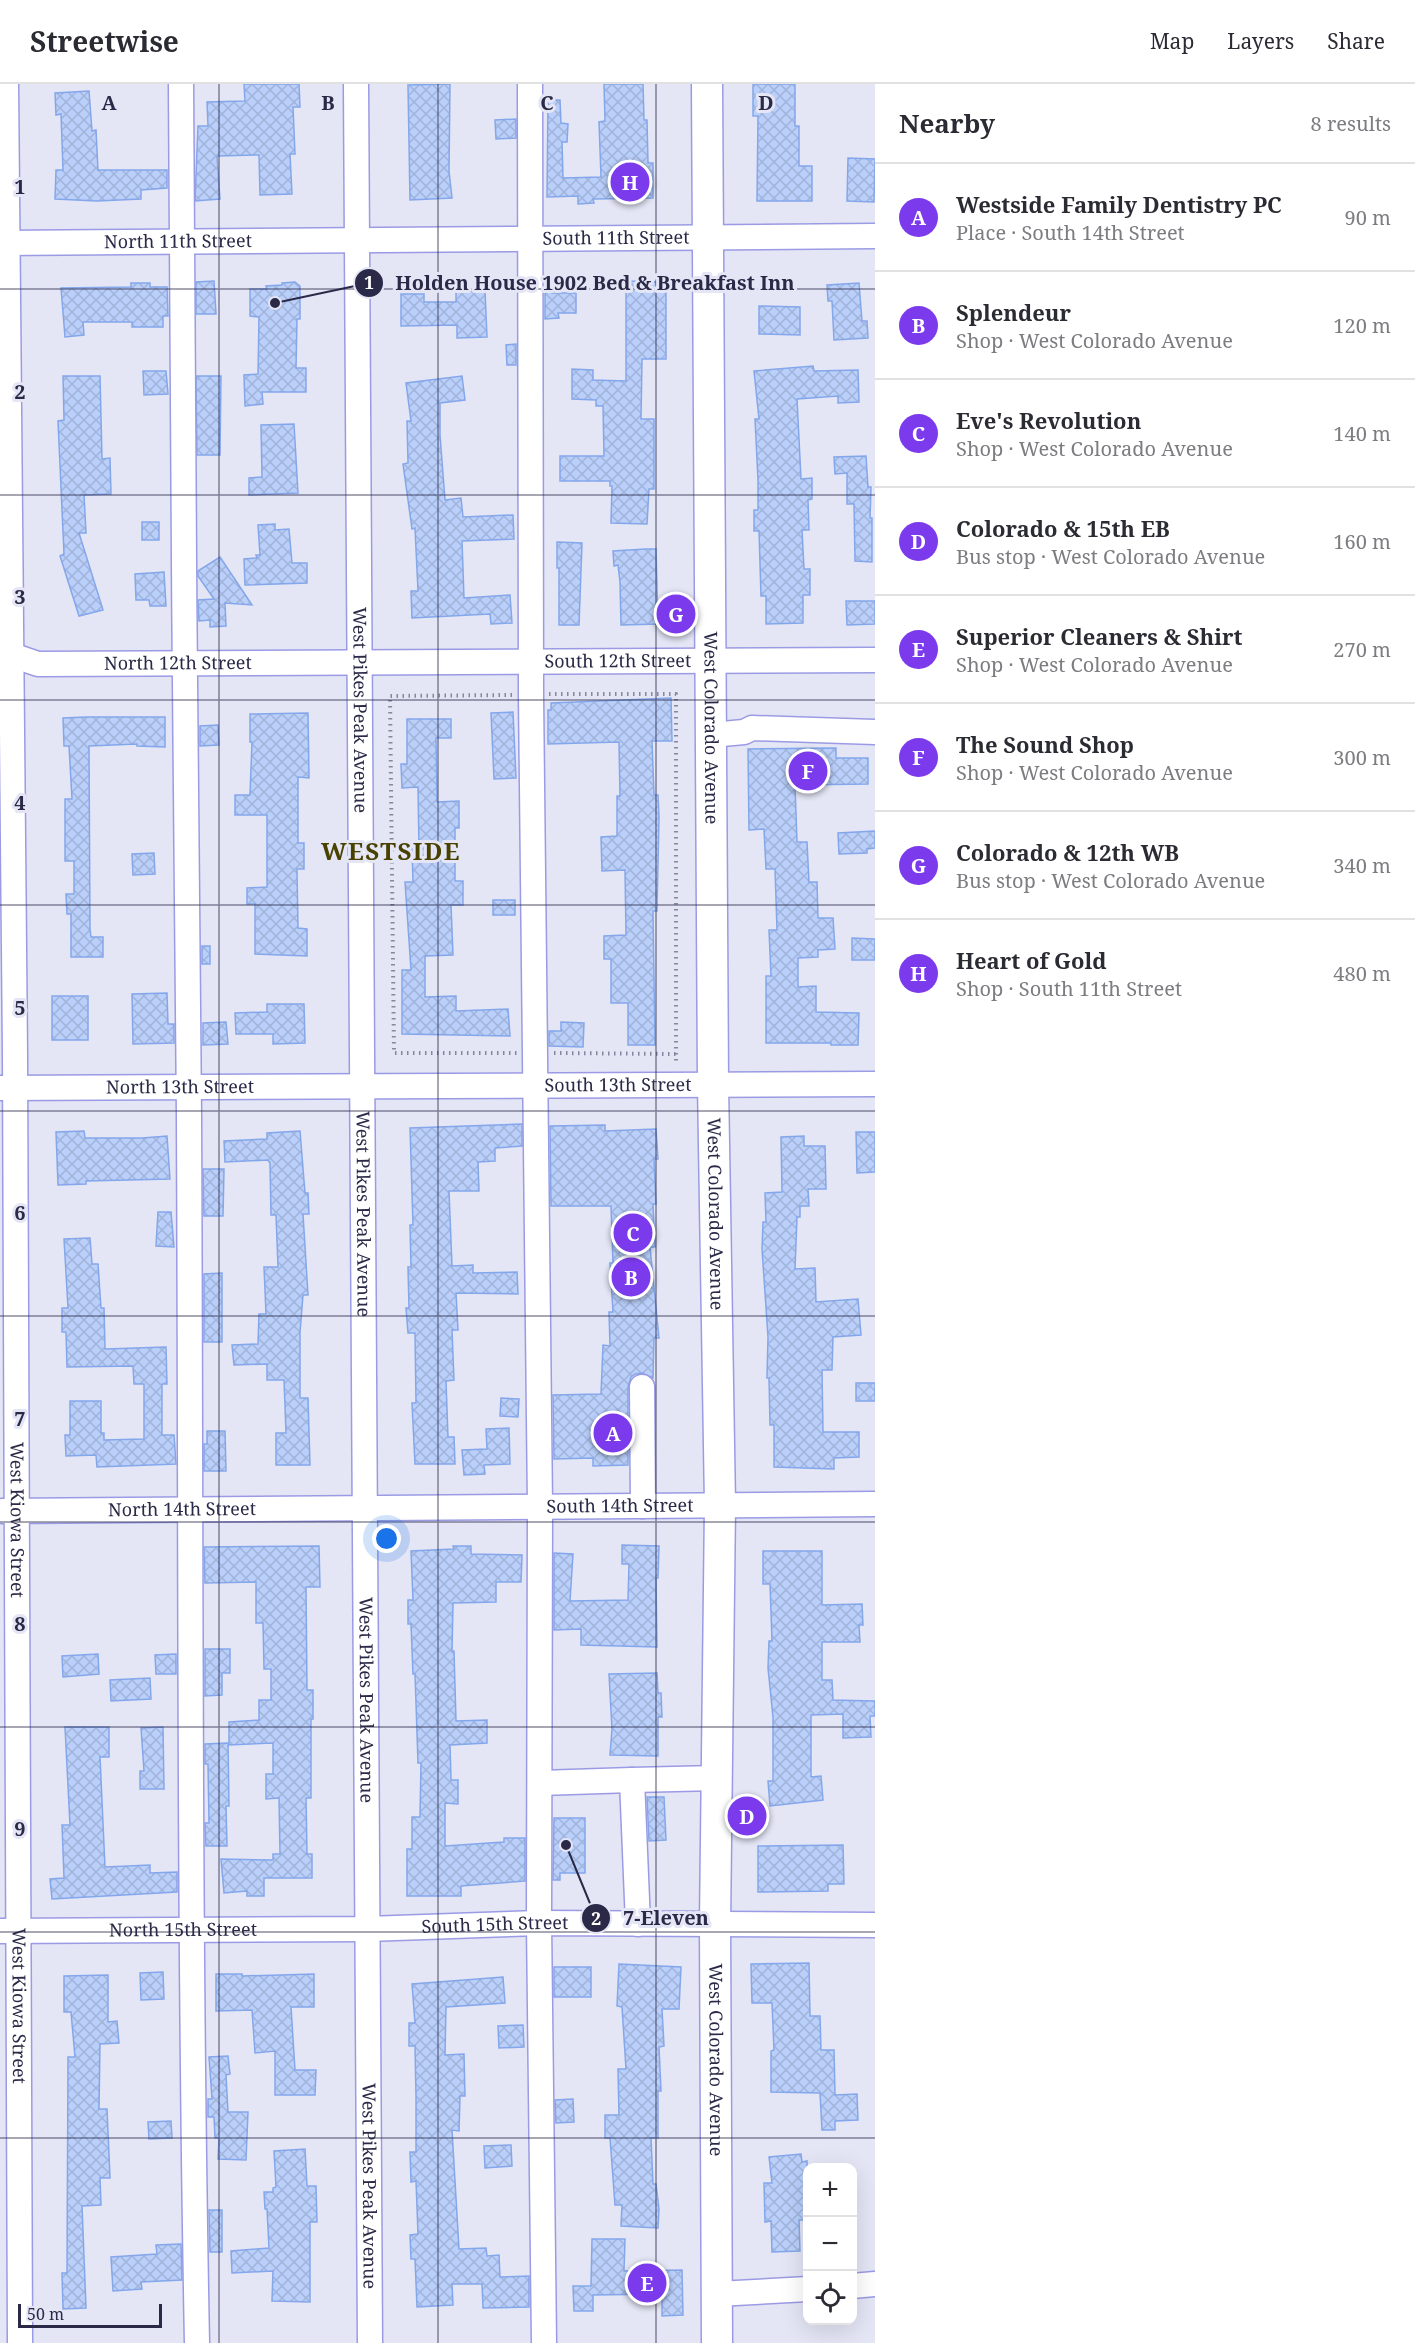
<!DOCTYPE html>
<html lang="en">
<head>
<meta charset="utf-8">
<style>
  :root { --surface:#fff; --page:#f7f7f7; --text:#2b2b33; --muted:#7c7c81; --line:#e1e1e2; --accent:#7c3aed }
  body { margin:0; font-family:"Noto Serif",serif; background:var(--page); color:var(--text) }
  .controls { position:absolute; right:18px; bottom:18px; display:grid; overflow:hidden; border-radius:12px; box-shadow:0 6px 24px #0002 }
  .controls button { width:54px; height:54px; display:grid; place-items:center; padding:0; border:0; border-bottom:2px solid var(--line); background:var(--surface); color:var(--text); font:30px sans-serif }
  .scale { position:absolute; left:18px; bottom:15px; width:144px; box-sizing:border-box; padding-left:6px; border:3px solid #2a2a48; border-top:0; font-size:16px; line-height:21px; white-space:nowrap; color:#2a2a48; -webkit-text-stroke:4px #e4e5f5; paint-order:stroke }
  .you { position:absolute; left:387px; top:1455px; width:21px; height:21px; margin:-15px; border:4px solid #fff; border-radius:50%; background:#1a73e8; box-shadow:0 0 0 9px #1a73e833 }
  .badge { display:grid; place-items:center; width:39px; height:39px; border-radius:50%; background:var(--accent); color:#fff; font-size:20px; font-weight:700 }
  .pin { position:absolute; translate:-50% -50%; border:3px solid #fff; box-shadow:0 2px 6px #0006 }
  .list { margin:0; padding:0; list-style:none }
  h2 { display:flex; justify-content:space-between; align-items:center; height:78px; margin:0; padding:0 24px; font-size:26px }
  h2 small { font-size:20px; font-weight:400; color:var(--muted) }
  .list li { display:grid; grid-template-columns:39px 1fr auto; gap:18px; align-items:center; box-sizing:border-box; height:108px; padding:0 24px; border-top:2px solid var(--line) }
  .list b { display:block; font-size:22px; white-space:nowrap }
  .list p { margin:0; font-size:20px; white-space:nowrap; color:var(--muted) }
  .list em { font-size:20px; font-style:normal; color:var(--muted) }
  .icon { flex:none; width:33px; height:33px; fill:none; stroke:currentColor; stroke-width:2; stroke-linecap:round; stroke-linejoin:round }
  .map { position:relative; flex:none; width:875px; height:2259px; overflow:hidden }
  header { display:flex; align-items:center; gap:36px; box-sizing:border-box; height:84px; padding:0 30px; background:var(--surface); border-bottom:2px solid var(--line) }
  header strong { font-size:28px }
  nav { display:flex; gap:33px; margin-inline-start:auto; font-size:21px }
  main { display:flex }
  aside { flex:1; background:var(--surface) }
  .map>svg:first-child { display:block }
  .building { fill:url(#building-cross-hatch); stroke:#84a7eb; stroke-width:1.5 }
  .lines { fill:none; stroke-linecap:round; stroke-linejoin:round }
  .minor-casing { stroke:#9b9be5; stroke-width:27 }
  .major-casing { stroke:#9b9be5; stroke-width:33 }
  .path { stroke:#86879e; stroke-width:4; stroke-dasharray:1.5 4.5; stroke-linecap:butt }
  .minor { stroke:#fff; stroke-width:24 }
  .major { stroke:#fff; stroke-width:30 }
  .grid { fill:none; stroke:#2a2a48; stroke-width:1.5; stroke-opacity:0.55 }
  .labels { text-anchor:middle; stroke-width:6; stroke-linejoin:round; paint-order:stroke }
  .street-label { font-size:18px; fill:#2a2a48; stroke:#e4e5f5 }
  .district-label { font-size:24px; font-weight:bold; letter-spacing:1.5px; fill:#484100; stroke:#e4e5f5 }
  .grid-label { font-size:20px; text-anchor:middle; font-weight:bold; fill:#2a2a48; stroke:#e4e5f5; stroke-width:6; stroke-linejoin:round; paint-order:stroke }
  .leader { fill:none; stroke:#2a2a48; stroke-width:2 }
  .callout-dot { fill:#2a2a48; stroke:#e4e5f5; stroke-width:2 }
  .mark-label { font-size:18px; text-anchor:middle; font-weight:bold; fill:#fff }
  .callout-label { font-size:20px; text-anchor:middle; font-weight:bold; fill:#2a2a48; stroke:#e4e5f5; stroke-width:6; stroke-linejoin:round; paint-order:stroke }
</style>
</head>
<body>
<header>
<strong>Streetwise</strong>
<nav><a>Map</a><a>Layers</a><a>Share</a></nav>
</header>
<main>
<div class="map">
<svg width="875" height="2259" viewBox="0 0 875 2259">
  <defs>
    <pattern id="building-cross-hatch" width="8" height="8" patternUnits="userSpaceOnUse" patternTransform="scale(1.5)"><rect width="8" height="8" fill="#bad0fb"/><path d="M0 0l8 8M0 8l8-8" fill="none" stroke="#a0b3d9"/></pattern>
  </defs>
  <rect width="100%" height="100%" fill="#e4e5f5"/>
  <g class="building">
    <path d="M244 0H299L300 23H293L295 70H290L292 110 260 111 259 71 217 72 220 115 195 117 198 42H208L207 18 245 17Z"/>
    <path d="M450 0 449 87 452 114 410 116 408 1Z"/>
    <path d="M604 0H643L644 36H647L648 79H653V114L593 115 594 119 578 120V112L547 113 548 16H560L561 39 568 40 567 58H562L563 94 601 93 599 38 605 37Z"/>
    <path d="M753 0H795V42H799V82H812V117H757L758 32H753Z"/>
    <path d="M89 7 92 47 96 46 98 86H167V104L141 106V115L97 117 55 115 56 86H63L61 30 56 31 55 9Z"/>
    <path d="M516 35V54L496 55 495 36Z"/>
    <path d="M848 74 875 75 874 118 847 117Z"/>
    <path d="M214 197 216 230H196V198Z"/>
    <path d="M626 197 666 198V275H642L641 335H654V405H649L647 440 611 439 612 402H610V397H560V372H604L603 322H596V316L572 315V285L593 286V296L626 297Z"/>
    <path d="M295 198 300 202V235H297L296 284H306V308H262L263 320 245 322 244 291 258 290 259 233 250 232V205H267L266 202 282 201V199Z"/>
    <path d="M131 199H150V203H167L168 232H163V243H132V238H83L84 251 65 253 61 204 131 203Z"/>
    <path d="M551 199 552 209H576V229H558L559 234 545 235V200Z"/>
    <path d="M859 199 862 237H867L868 254 834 256 832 217H828L827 201Z"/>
    <path d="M456 207H485L487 253 457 254V241L401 242V210H424V218H456Z"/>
    <path d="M759 222 800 223V251L759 250Z"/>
    <path d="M516 260V281H507L506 261Z"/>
    <path d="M813 282 814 287 858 286 859 318 838 319V312L797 315 801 395 812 394V415L808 416 809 446H802L804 485H810V511H803V539L766 540V512H761L759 447H754V426H758V396L755 335H759L754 287Z"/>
    <path d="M143 287H166L168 310 144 311Z"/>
    <path d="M63 292H100L102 375 110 374 111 410 84 411 86 449H79L103 526 79 532 60 472 64 470 58 337 64 336Z"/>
    <path d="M196 292H221L220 371H197Z"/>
    <path d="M462 292 465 316 440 319V351L445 416 461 414 463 433 513 431 514 455 462 457 464 514 510 511 512 539 491 540 490 530 412 534 411 507H418L415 444 412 445 403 380 408 379 407 337H411L406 299Z"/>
    <path d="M294 340 298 409 249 411V394L262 393 261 341Z"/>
    <path d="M866 372 868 403H871L870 434H872V478L855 477 854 420H847V389L835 390 834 373Z"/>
    <rect x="142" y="438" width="17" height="18"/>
    <path d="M275 440V446L289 445 292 479H307V499L245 501 244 475 257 474 256 471H260L258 441Z"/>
    <path d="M557 458 582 459 579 541H559V484H557Z"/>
    <path d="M646 465H656L658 540 621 541 620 498 618 481 614 482 613 467Z"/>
    <path d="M220 473 252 521 225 519 226 542 210 543V536L199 537 198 516 214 515 198 492V487Z"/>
    <path d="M164 488 166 522H150L149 516H136L135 490Z"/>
    <path d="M846 517H875V540L847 541Z"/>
    <path d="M671 614 672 657H652L654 711H658L659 733 657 827H653L655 961H628V919H611V875H604V852L626 851 625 786 602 787 601 753 617 752V712H620L619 658 548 660V626H551V619Z"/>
    <path d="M513 628 516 694 494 695 491 629Z"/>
    <path d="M308 629 309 694 298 693V759H304V785H297L298 844 307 845V872L255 870V820H247V804L267 803V731H235V711H250L252 658H250V630Z"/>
    <path d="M87 633H165V663L137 662V660L89 662 90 845 91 853H103V873H71V830H67L66 810H74V777H65V715H72L69 662H64L63 634Z"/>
    <path d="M407 635H451V654H436L437 718 459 717V744H455V797H463V821H451L453 871 425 872V913L456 912V927L508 925 510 952 402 950V886H411L405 798H413L412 765H419L418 703 402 704 401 680H407Z"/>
    <path d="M218 641 219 661 200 662V642Z"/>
    <path d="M836 664V674H868V700L795 701 797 758H807L809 798H817L818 834H833L835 865 818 866V873L798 874V903L816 902V928L859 929 858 961H831V959H766V892H771L769 846H777L775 785H766L764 745 749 746 748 665Z"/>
    <path d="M875 747V764L867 765V769L839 770 838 749Z"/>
    <path d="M154 769 155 790 133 791 132 770Z"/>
    <rect x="493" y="816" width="22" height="15"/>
    <path d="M852 854 875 855V876H852Z"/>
    <rect x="202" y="862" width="8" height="18"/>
    <path d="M167 909 168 940H174V959L133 960 132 910Z"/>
    <rect x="52" y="912" width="36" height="44"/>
    <path d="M267 920H304L305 959 273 960V950H236L235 929 267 928Z"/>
    <path d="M226 938 228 960 203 961V939Z"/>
    <path d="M561 938 584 939 583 963 549 962V947H561Z"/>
    <path d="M522 1040V1062L495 1064V1077L478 1078 479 1107H449L452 1182 473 1181V1189L517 1188 518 1210 456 1209 458 1246H452L454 1296 446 1297 448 1353H454L455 1380H415L412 1319H416L415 1249H408L406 1224H409L408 1183H411L410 1141H413L410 1044Z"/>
    <path d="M605 1041V1047L656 1045 658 1075H654L656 1120H653L655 1163H650L659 1254H654L653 1294 642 1289 635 1290 631 1293 628 1303V1381L593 1382V1374L554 1375 553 1311 601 1310 603 1261 610 1262 609 1228H613L610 1179H613L611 1122H551L550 1042Z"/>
    <path d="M84 1047 85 1054H142L167 1052 170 1095 86 1097V1100L58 1101 56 1048Z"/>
    <path d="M300 1047 305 1109H308L309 1130H303L308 1211H303L300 1248V1314H308L310 1381H276V1349H286L284 1296H267V1280L234 1281 232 1261 258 1260 259 1230H266L264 1183H278L276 1131H271L270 1079 268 1076 225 1078 224 1057 267 1055V1049Z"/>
    <path d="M856 1048H875V1088L857 1089Z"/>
    <path d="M804 1052V1062H825L826 1105H808L809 1122H800V1133H797L795 1185 815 1184 816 1218 858 1215 861 1251 833 1253 832 1286H822L823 1348H859V1373L834 1374V1385L774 1383V1341H770L769 1294H767L768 1253 762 1165 763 1138H766L765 1109 782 1108 781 1053Z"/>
    <path d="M203 1085H224L223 1132H204Z"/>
    <path d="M158 1128H171L174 1163 156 1162Z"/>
    <path d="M90 1154 92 1180H98L101 1224H104L105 1265 166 1263 167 1300H162V1351H174L176 1380 97 1383 96 1371 66 1372 65 1351H70V1317H101V1349H104V1356L144 1355V1300H134L133 1282 67 1283 66 1248H62V1224H68L64 1155Z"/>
    <path d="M222 1189V1258H204V1190Z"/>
    <rect x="856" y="1299" width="19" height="18"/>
    <path d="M501 1314 519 1315 518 1333 500 1332Z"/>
    <path d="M509 1344 510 1380 484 1381 485 1390 464 1391 462 1366 487 1365 486 1345Z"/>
    <path d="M207 1347H225L226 1387H204V1360H207Z"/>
    <path d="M622 1461 659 1462 658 1494H656L657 1563 581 1561V1545L554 1546V1469L573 1470 570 1517 628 1516 629 1480H622Z"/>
    <path d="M319 1462 320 1503H306L307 1606H313V1635H311V1714H306L307 1770H312V1794H264V1812H247V1807L224 1809 221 1775 273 1776V1770H280L279 1714 266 1715V1690H273V1659L229 1661V1638L259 1636V1616H271V1585H264L263 1539H256V1498L205 1499 204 1463Z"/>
    <path d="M453 1462H471V1470L522 1471 521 1498H496V1518L453 1519 452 1567H454L456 1637 487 1636V1659L450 1661 451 1696H458V1720L445 1719V1762L504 1758V1754H525V1797L461 1802V1812H407V1765H412V1733H420L421 1679H418L415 1590H413L411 1540H408V1516H413L411 1467 454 1465Z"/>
    <path d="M763 1467H822V1521L862 1520 863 1541H859L860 1558H822V1596H832L833 1616 875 1617V1632H870L871 1653 843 1654V1630L811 1631V1693L821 1692 823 1716 770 1722 768 1697H773V1633L768 1584 769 1557H772L770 1500H763Z"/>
    <path d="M205 1565H230V1589H222V1611L205 1612Z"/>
    <path d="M98 1570 99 1590 63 1593 62 1572Z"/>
    <path d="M176 1570V1590H156L155 1571Z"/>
    <path d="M657 1589 658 1609H661L662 1633H658V1672L610 1671 612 1645 609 1590Z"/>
    <path d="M150 1594 151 1615 111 1617 110 1596Z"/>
    <path d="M65 1643H109V1673H100L105 1783 150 1781V1789L177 1788V1808L52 1815 50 1795 64 1794 62 1741H70Z"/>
    <path d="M163 1643 164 1705H140V1687H144L141 1644Z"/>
    <path d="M228 1659 229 1722H226L227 1762H206L205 1739H209L208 1680H205V1660Z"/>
    <path d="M647 1713H664L666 1756 649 1757Z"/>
    <path d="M554 1734H585V1789H560V1796H553Z"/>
    <path d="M843 1761 844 1800H828V1807L758 1808V1762Z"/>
    <path d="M809 1879 810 1932H820L821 1966H834L835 2011 857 2010 858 2036 835 2037V2046H822L820 2009 771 2008V1967L774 1966 772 1919H752L751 1880Z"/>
    <path d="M619 1880 681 1883 679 1925H662L664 1962 659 1963 661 2007H658V2054H651L653 2100H656L659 2125 658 2144 621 2142 622 2121H615L610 2054H605V2031H619L618 1985H626L622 1923 617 1922Z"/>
    <rect x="554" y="1883" width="37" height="30"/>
    <path d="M163 1888 164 1915 141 1916 140 1889Z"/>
    <path d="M216 1890H242V1892L314 1890V1923H291L295 1986H316L315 2011H275V1967L255 1969 252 1926 216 1927Z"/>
    <path d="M108 1891V1938L117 1937 119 1959 100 1960 99 2025H107L110 2094H100L101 2121 82 2122 86 2224 63 2225 62 2189H67L68 1973H75L71 1928H64V1892Z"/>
    <path d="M503 1893 505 1919 446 1923 445 1971 464 1970 465 2012H460L459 2047 452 2046 459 2165 486 2164 487 2172 499 2171 500 2193 529 2192V2223L483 2224 482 2200H452L453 2221 417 2223 415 2175H411L410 2151 418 2150 416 2097 411 2098 410 2068H416V2013L415 1962H409V1939H415L412 1900Z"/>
    <path d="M523 1941 524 1963 499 1964 498 1942Z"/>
    <path d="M228 1972 230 1990 226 1991 228 2028H248L246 2076 218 2075 219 2054H215L214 2033H208V2015H212L209 1973Z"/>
    <path d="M573 2015 574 2038 556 2039 555 2016Z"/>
    <path d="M171 2037 172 2054 149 2055 148 2038Z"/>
    <path d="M511 2061 512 2082 485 2084 484 2062Z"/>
    <path d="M305 2065 307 2102H316L317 2138H310V2218L272 2217 273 2187 232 2189 231 2167 269 2164 267 2125H265L264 2108H273V2104L276 2103 274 2067Z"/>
    <path d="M801 2070 802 2078 807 2077V2136H799L800 2167 772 2168 771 2137 765 2138 764 2099H772L769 2073Z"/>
    <path d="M209 2126H222V2168H210Z"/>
    <path d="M592 2155H625L624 2187 682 2186 683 2231 662 2232V2210L593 2211V2227H574L573 2202H591Z"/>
    <path d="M181 2160 182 2196 141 2198 142 2205 113 2207 111 2173 157 2170 156 2161Z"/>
  </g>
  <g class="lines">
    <defs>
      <g id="minor">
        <path id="s1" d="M6 0 15 972 20 2259"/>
        <path d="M181 0C181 344 187 689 189 1033 191 1442 189 1850 197 2259"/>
        <path id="s2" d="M356 0 370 2259"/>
        <path d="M530 0 531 611 540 1423 539 1839 544 2259"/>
        <path id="s3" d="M0 159 875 152"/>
        <path id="s4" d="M0 567 38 580 875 576"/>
        <path d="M711 651 744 648 752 644 875 648"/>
        <path id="s5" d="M0 1004 875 1000"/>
        <path d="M642 1303 643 1422"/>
        <path id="s6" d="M2 1427 875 1420"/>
        <path d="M540 1699 632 1696"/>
        <path d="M638 1840 632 1696 717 1694"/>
        <path id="s7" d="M0 1847 367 1845 539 1839 875 1841"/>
        <path d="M852 2202 875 2200"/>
        <path d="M717 2210 808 2205"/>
      </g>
      <g id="major">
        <path id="s8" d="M707 0 713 1000 720 1421 715 1840 717 2259"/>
      </g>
    </defs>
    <use href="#minor" class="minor-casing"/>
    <use href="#major" class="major-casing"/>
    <g class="path">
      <path d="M549 610H676V980"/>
      <path d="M512 611 390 612 394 969H517"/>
      <path d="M554 969 676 970"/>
    </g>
    <use href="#minor" class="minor"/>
    <use href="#major" class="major"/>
  </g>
  <path class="grid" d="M219 0V2259M438 0V2259M656 0V2259M0 205H875M0 411H875M0 616H875M0 821H875M0 1027H875M0 1232H875M0 1438H875M0 1643H875M0 1848H875M0 2054H875"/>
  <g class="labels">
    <g class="street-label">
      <text dy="6" stroke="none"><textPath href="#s3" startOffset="616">South 11th Street</textPath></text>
      <text dy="6" stroke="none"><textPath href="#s3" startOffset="178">North 11th Street</textPath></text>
      <text dy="6" stroke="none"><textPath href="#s4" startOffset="620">South 12th Street</textPath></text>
      <text dy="6" stroke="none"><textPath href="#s4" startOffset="180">North 12th Street</textPath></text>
      <text dy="6" stroke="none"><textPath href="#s2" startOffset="626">West Pikes Peak Avenue</textPath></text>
      <text dy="6" stroke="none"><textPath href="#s8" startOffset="644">West Colorado Avenue</textPath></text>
      <text dy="6" stroke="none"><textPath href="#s5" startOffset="618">South 13th Street</textPath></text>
      <text dy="6" stroke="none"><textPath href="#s5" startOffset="180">North 13th Street</textPath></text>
      <text dy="6" stroke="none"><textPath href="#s2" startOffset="1130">West Pikes Peak Avenue</textPath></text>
      <text dy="6" stroke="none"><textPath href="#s8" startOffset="1130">West Colorado Avenue</textPath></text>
      <text dy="6" stroke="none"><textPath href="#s6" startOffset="618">South 14th Street</textPath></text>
      <text dy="6" stroke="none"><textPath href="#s6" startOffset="180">North 14th Street</textPath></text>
      <text dy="6" stroke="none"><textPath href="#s1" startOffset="1436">West Kiowa Street</textPath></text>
      <text dy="6" stroke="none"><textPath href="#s2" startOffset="1616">West Pikes Peak Avenue</textPath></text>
      <text dy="6" stroke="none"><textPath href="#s7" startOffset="495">South 15th Street</textPath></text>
      <text dy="6" stroke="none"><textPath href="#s7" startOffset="183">North 15th Street</textPath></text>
      <text dy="6" stroke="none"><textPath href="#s1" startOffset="1922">West Kiowa Street</textPath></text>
      <text dy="6" stroke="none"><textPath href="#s8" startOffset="1976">West Colorado Avenue</textPath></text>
      <text dy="6" stroke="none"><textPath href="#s2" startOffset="2102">West Pikes Peak Avenue</textPath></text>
    </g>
    <g class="district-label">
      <text x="391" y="776">WESTSIDE</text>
    </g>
  </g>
  <g class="grid-label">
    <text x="109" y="26">A</text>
    <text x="328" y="26">B</text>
    <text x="547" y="26">C</text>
    <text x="766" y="26">D</text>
    <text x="20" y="110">1</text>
    <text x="20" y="315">2</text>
    <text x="20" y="520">3</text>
    <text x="20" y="726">4</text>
    <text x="20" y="931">5</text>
    <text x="20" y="1136">6</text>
    <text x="20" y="1342">7</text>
    <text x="20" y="1547">8</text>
    <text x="20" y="1752">9</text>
  </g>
  <path class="leader" d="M275 219L369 199M566 1761L596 1834"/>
  <g class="callout-dot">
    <circle cx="275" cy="219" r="6"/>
    <circle cx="566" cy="1761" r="6"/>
    <circle cx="369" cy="199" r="15"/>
    <circle cx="596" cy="1834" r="15"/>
  </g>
  <g class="mark-label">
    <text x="369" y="205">1</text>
    <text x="596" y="1841">2</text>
  </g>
  <g class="callout-label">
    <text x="595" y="206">Holden House 1902 Bed &amp; Breakfast Inn</text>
    <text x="666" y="1841">7-Eleven</text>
  </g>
</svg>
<div class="controls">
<button>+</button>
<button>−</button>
<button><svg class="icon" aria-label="locate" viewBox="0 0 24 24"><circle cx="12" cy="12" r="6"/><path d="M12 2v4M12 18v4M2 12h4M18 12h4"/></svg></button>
</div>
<div class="scale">50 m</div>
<div class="you"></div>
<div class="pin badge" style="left:613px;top:1349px">A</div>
<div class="pin badge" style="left:631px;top:1193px">B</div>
<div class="pin badge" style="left:633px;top:1149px">C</div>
<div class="pin badge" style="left:747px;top:1732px">D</div>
<div class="pin badge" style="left:647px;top:2199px">E</div>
<div class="pin badge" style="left:808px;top:687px">F</div>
<div class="pin badge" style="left:676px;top:530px">G</div>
<div class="pin badge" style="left:630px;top:98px">H</div>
</div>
<aside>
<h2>Nearby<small>8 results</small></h2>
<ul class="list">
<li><span class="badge">A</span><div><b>Westside Family Dentistry PC</b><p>Place · South 14th Street</p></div><em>90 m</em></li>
<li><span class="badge">B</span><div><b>Splendeur</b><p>Shop · West Colorado Avenue</p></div><em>120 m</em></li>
<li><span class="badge">C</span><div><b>Eve's Revolution</b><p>Shop · West Colorado Avenue</p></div><em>140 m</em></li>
<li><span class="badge">D</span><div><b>Colorado &amp; 15th EB</b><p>Bus stop · West Colorado Avenue</p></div><em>160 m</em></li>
<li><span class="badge">E</span><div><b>Superior Cleaners &amp; Shirt</b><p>Shop · West Colorado Avenue</p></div><em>270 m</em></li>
<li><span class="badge">F</span><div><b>The Sound Shop</b><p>Shop · West Colorado Avenue</p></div><em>300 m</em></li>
<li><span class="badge">G</span><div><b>Colorado &amp; 12th WB</b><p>Bus stop · West Colorado Avenue</p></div><em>340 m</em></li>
<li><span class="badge">H</span><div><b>Heart of Gold</b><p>Shop · South 11th Street</p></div><em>480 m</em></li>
</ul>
</aside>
</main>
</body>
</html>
